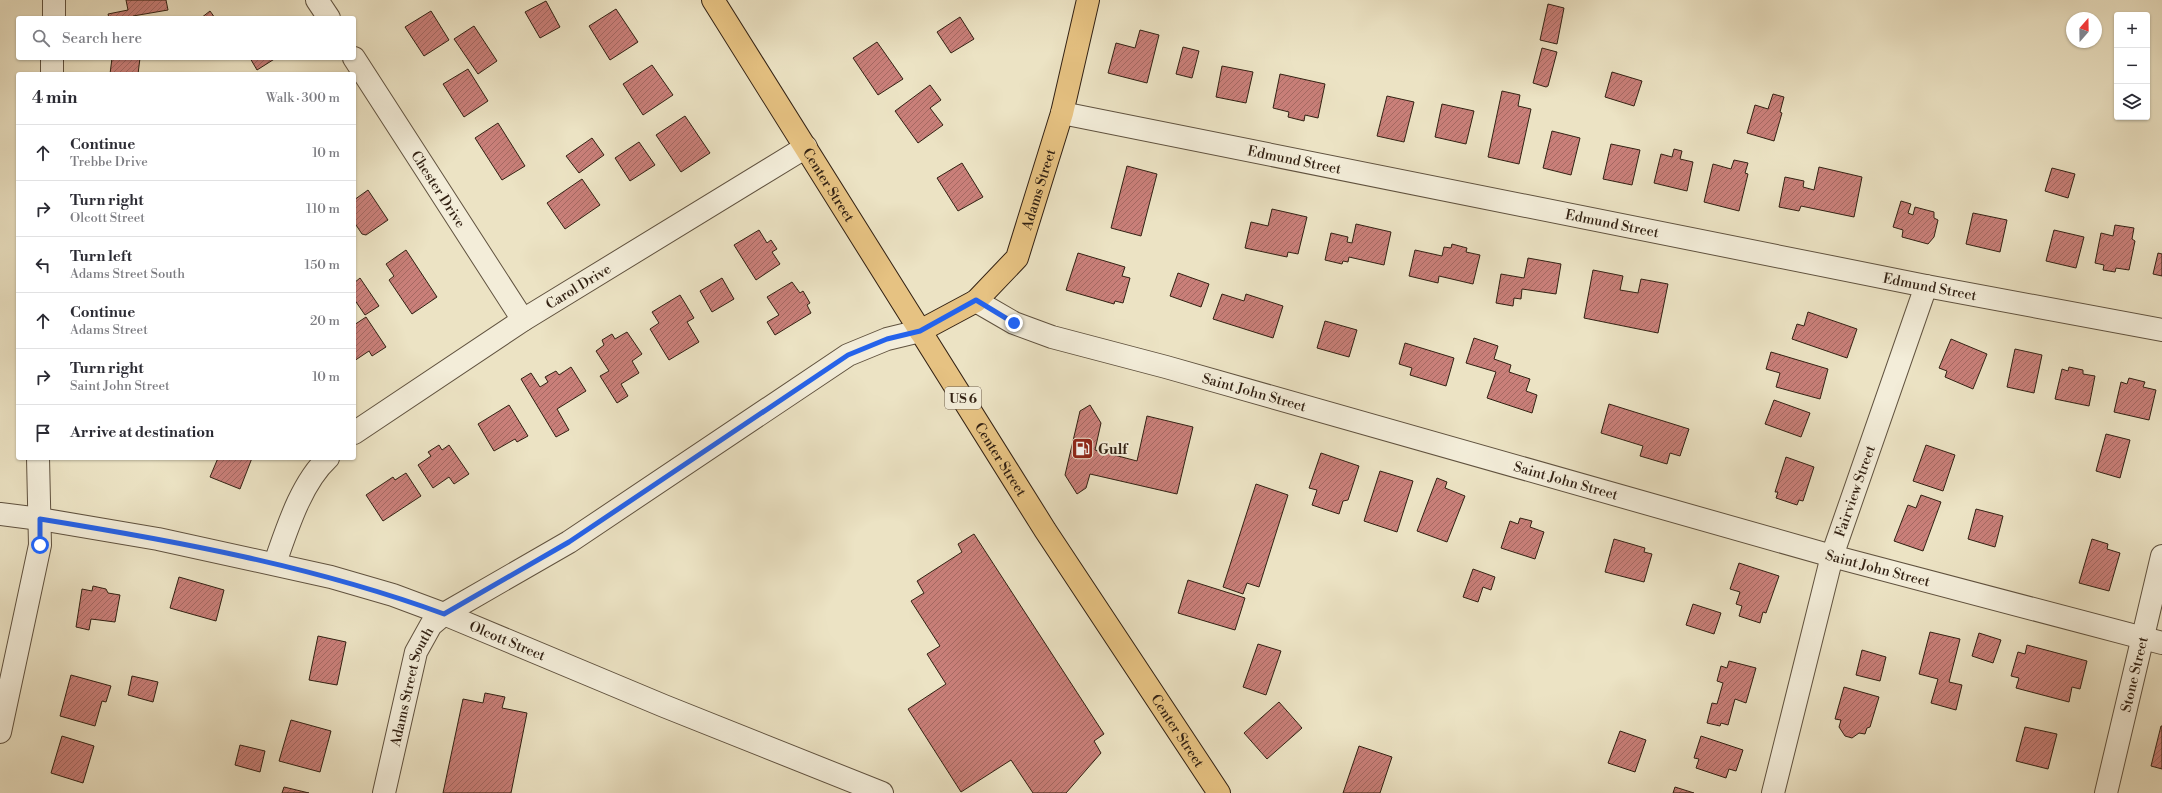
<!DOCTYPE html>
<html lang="en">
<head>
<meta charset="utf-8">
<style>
  :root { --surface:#fff; --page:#f7f7f7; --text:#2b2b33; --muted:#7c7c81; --line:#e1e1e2 }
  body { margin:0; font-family:"Libre Bodoni",serif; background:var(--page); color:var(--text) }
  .controls { position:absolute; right:12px; top:12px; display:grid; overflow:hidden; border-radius:4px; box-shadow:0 1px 3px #0004 }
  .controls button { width:36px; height:36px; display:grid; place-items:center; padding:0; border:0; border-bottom:1px solid var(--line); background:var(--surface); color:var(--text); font:20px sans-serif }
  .compass { position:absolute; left:2066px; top:12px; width:36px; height:36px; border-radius:50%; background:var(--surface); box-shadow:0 1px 3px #0004; rotate:20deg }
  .stop { position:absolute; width:12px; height:12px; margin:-9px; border:3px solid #2563eb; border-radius:50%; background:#fff }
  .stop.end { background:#2563eb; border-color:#fff; box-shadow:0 1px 4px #0008 }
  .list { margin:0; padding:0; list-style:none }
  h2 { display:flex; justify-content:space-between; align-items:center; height:52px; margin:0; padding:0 16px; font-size:17px }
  h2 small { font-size:13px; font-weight:400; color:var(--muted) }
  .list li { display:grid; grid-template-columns:26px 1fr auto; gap:12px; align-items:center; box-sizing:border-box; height:56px; padding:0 16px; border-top:1px solid var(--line) }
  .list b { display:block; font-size:15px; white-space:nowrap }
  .list p { margin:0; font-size:13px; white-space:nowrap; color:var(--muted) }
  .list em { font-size:13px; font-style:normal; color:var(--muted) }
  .icon { flex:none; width:22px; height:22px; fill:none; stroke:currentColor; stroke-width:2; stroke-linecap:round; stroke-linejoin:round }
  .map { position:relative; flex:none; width:2162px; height:793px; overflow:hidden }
  .search { position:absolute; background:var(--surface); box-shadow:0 1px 3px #0004; left:16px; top:16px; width:340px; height:44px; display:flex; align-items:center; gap:10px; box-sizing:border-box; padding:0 14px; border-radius:4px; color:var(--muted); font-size:15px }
  .panel { position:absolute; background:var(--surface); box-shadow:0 1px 3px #0004; left:16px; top:72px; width:340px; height:388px; border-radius:4px }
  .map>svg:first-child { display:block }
  .building { fill:url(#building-hatch); stroke:#322113 }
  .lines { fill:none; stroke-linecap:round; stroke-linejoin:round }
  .minor-casing { stroke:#60523f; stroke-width:24 }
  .major-casing { stroke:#322113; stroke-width:24 }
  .minor { stroke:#f3edd9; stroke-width:22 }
  .major { stroke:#e6c282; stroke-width:22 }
  .route { stroke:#2563eb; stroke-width:5 }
  .labels { text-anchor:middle; stroke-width:3.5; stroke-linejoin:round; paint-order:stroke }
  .shield { fill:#f3edd9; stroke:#6c5e4e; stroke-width:1 }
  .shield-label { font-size:13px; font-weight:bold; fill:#322113 }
  .street-label { font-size:14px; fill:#322113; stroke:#f3edd9 }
  .poi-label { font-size:14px; font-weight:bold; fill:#322113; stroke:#f3edd9; text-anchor:start }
</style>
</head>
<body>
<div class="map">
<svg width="2162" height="793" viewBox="0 0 2162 793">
  <defs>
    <pattern id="building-hatch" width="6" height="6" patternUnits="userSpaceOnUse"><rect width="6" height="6" fill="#c97f79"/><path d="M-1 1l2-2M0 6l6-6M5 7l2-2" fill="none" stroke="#a46862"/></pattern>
  </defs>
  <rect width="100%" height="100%" fill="#ece3c4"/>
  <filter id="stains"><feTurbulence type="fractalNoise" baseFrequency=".005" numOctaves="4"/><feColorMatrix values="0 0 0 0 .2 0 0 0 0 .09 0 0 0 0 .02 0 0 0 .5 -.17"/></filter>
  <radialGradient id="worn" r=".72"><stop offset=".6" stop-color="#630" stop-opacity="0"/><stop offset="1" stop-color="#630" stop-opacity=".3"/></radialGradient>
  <g class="building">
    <path d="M126 0H166L168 10 133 16 134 18H109L108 14 128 10Z"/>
    <path d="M546 1 560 27 540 38 525 12Z"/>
    <path d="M1548 4 1564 8 1557 44 1540 40Z"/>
    <path d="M616 9 638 42 610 60 589 26Z"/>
    <path d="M210 11 215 18H201Z"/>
    <path d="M431 11 449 40 424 56 405 27Z"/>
    <path d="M960 17 974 39 951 53 937 32Z"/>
    <path d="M474 26 497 61 478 74 454 39Z"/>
    <path d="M1140 30 1159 35 1147 83 1108 73 1116 43 1135 48Z"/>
    <path d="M877 42 903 79 878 95 853 58Z"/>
    <path d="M1183 47 1199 51 1192 78 1176 74Z"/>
    <path d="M1542 48 1557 52 1548 86 1546 87 1533 83Z"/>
    <path d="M112 58H140L138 74H110Z"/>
    <path d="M250 58H276L257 70Z"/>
    <path d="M652 65 673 95 643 115 623 84Z"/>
    <path d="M1222 66 1253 72 1246 103 1216 97Z"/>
    <path d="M468 69 488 101 464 117 443 84Z"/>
    <path d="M1612 72 1642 81 1634 106 1605 97Z"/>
    <path d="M1280 74 1325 84 1318 118 1305 115 1304 121 1288 117 1289 112 1273 108Z"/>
    <path d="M930 85 941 100 930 108 943 125 918 143 895 111Z"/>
    <path d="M1502 91 1520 95 1518 106 1531 109 1519 164 1488 157Z"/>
    <path d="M1773 94 1784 97 1780 112 1782 113 1774 141 1747 133 1755 105 1768 109Z"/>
    <path d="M1387 96 1414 102 1404 142 1377 136Z"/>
    <path d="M1442 104 1474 111 1466 144 1435 137Z"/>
    <path d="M685 116 710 153 681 172 656 135Z"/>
    <path d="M498 123 525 166 502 180 475 138Z"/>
    <path d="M1552 131 1580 138 1571 175 1543 168Z"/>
    <path d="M592 138 604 155 579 173 566 156Z"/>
    <path d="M639 142 655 165 630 181 615 158Z"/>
    <path d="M1611 144 1640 150 1632 185 1603 179Z"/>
    <path d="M1674 149 1682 151 1680 159 1693 162 1687 191 1654 183 1661 154 1672 157Z"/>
    <path d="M1734 160 1748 163 1745 173 1748 174 1739 211 1704 202 1713 164 1731 169Z"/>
    <path d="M962 163 983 197 958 211 937 178Z"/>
    <path d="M1127 166 1157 174 1141 236 1111 228Z"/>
    <path d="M1819 167 1862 177 1854 217 1801 206 1799 211 1779 207 1785 177 1804 181 1803 187 1814 190Z"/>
    <path d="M2052 168 2075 174 2068 198 2045 191Z"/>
    <path d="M582 179 600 205 565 229 547 203Z"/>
    <path d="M368 190 388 220 366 235 362 234 354 222V200Z"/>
    <path d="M1901 201 1911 204 1908 213 1913 215 1915 207 1934 212V218L1938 220 1934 237 1928 244 1902 237 1903 230 1893 227Z"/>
    <path d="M1272 209 1307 217 1298 254 1288 252 1287 257 1245 248 1251 222 1268 226Z"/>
    <path d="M1973 213 2007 220 2000 252 1966 244Z"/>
    <path d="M1356 224 1391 232 1384 265 1349 257 1348 262 1343 261 1342 264 1325 260 1331 233 1348 237 1347 242 1352 243Z"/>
    <path d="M2115 225 2134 228 2132 239 2135 241 2129 270 2116 268 2115 272 2103 270 2104 265 2095 263 2101 233 2113 236Z"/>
    <path d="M759 230 767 243 771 240 777 249 772 252 780 264 756 280 734 245Z"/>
    <path d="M2054 230 2084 237 2076 268 2046 261Z"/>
    <path d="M1452 244 1467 248 1466 252 1480 255 1473 284 1439 276 1438 283 1409 276 1415 250 1442 256 1444 247 1451 248Z"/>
    <path d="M406 250 437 297 412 314 389 280 394 276 386 264Z"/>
    <path d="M1078 253 1125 267 1122 276 1130 278 1123 303 1115 301 1114 304 1066 290Z"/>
    <path d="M2158 253 2162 254V276L2153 274Z"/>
    <path d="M1528 258 1561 264 1556 294 1522 289 1521 299 1514 298 1513 306 1496 303 1501 274 1524 278Z"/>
    <path d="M1593 270 1623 276 1620 290 1638 293 1641 279 1668 284 1658 333 1584 318Z"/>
    <path d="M1178 273 1209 284 1201 307 1170 296Z"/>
    <path d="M360 278 379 306 365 315 354 299V283Z"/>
    <path d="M722 278 734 299 712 312 700 291Z"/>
    <path d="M792 282 800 293 803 291 810 303 807 305 811 313 775 335 767 322 779 315 767 297Z"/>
    <path d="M1222 294 1244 301 1246 294 1283 306 1273 338 1213 319Z"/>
    <path d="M680 295 694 318 687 322 699 342 669 360 650 329 659 323 652 312Z"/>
    <path d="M1808 312 1857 329 1847 358 1792 339 1797 324 1804 326Z"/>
    <path d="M366 317 386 347 372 356 369 351 354 361V325Z"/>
    <path d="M1325 321 1357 330 1349 357 1317 348Z"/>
    <path d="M627 332 642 354 632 361 639 373 621 384 628 396 617 403 600 376 609 371 596 351 604 345 602 340 612 334 615 339Z"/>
    <path d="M1474 338 1498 346 1494 359 1511 365 1509 372 1530 379 1526 391 1537 395 1532 413 1487 398 1496 372 1466 363Z"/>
    <path d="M1951 339 1987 354 1973 389 1945 377 1947 371 1939 368Z"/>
    <path d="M1405 343 1454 358 1446 386 1410 375 1412 368 1399 364Z"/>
    <path d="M2015 349 2042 355 2034 393 2007 387Z"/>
    <path d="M1771 352 1828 369 1820 399 1776 387 1780 373 1766 369Z"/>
    <path d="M571 367 586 391 557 409 569 430 556 437 521 379 531 373 540 387 548 382 545 377 556 371 559 375Z"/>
    <path d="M2069 367 2083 370V374L2095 376 2089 406 2055 399 2062 369 2068 371Z"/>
    <path d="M2129 378 2145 382 2143 387 2156 390 2149 420 2114 412 2121 382 2127 384Z"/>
    <path d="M1774 400 1810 413 1801 437 1765 424Z"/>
    <path d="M1609 404 1689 429 1680 456 1670 453 1667 464 1640 456 1643 446 1601 433Z"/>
    <path d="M509 405 528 436 517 442 515 439 494 451 478 424Z"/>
    <path d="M1090 405 1101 423 1095 450 1137 461 1147 416 1193 427 1177 494 1090 474 1086 488 1077 494 1065 475 1080 411Z"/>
    <path d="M2106 434 2130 440 2120 478 2096 471Z"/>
    <path d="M439 445 442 450 449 445 469 474 454 484 449 477 433 488 418 465 431 456 428 452Z"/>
    <path d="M1926 445 1955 455 1943 491 1913 481Z"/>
    <path d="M1321 453 1359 466 1348 500 1343 501 1339 514 1312 505 1317 490 1309 488Z"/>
    <path d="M1786 457 1814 467 1803 501 1799 500 1797 505 1776 498 1778 492H1775Z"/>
    <path d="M218 458H252L240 489 210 477Z"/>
    <path d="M1380 471 1413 481 1397 532 1364 521Z"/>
    <path d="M406 473 421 496 383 521 366 495 393 477 395 480Z"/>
    <path d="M1437 478 1447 482 1445 488 1465 496 1447 542 1417 531Z"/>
    <path d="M1256 484 1288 495 1259 587 1247 583 1243 594 1223 587Z"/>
    <path d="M1921 495 1941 502 1923 551 1894 541 1908 505 1916 508Z"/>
    <path d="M1976 509 2003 516 1995 547 1968 539Z"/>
    <path d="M1520 518 1532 521 1530 527 1544 532 1535 559 1501 548 1510 521 1518 524Z"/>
    <path d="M974 534 1104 734 1094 741 1101 753 1066 793H1033L1011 760 961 792 908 709 946 684 927 654 940 646 911 601 924 593 917 581 962 552 958 544Z"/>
    <path d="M1614 539 1645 548 1644 552 1652 554 1644 582 1605 572Z"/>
    <path d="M2092 539 2108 544 2107 549 2120 553 2109 591 2079 583Z"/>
    <path d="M1739 563 1779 576 1766 613 1763 612 1760 623 1739 616 1742 606 1736 604 1740 592 1730 589Z"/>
    <path d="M1473 569 1495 577 1491 590 1483 587 1478 602 1463 597Z"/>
    <path d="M179 577 224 590 216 621 170 608Z"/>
    <path d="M1188 580 1245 598 1235 630 1178 613Z"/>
    <path d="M93 586 106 589 108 593 120 595 115 622 91 619 89 630 76 627 82 589 92 591Z"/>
    <path d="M1693 604 1721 613 1714 634 1686 625Z"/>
    <path d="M1930 632 1960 639 1949 682 1962 685 1956 710 1931 703 1938 679 1919 674Z"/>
    <path d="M1979 633 2001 640 1993 663 1972 656Z"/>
    <path d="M318 636 346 642 337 685 309 680Z"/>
    <path d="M1258 644 1281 651 1266 695 1243 687Z"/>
    <path d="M2027 645 2087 661 2080 689 2072 687 2069 702 2016 688 2019 678 2011 676 2018 652 2025 654Z"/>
    <path d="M1862 650 1886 657 1880 681 1856 675Z"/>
    <path d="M1729 661 1756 668 1746 703 1735 699 1728 725 1721 723 1720 726 1707 723 1712 703 1717 704 1723 683 1717 681 1721 666 1727 668Z"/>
    <path d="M71 675 111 686 106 702 102 701 95 726 60 716Z"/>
    <path d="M132 676 158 682 153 702 128 695Z"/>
    <path d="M1844 687 1879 697 1870 727 1867 728 1865 734 1859 733 1852 738 1845 736 1839 727 1841 720 1835 719Z"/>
    <path d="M485 693 505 697 502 708 527 713 511 793H443L463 699 483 703Z"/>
    <path d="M1279 702 1302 728 1267 759 1244 733Z"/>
    <path d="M291 720 331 731 320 772 279 761Z"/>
    <path d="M2161 726H2162V769L2151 766Z"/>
    <path d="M2025 727 2057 734 2048 769 2016 761Z"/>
    <path d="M1620 731 1646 740 1635 772 1608 763Z"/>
    <path d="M62 736 94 746 83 783 51 773Z"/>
    <path d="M1701 736 1743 750 1736 771 1729 769 1726 778 1696 768 1699 759 1694 758Z"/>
    <path d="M240 745 265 751 260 772 235 765Z"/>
    <path d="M1359 746 1392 757 1380 793H1343Z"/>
    <path d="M284 787 309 793H282Z"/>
    <path d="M1675 787 1694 793H1673Z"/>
  </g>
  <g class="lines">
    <defs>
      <g id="minor">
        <path d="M317 0 329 18"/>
        <path d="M54 18V0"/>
        <path id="s1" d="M354 58 523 320"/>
        <path d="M52 74V58"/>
        <path id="s2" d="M1062 113 1926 286 2162 330"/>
        <path id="s3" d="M976 301 1014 323 1052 337 1166 367 1832 556 2162 643"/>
        <path id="s4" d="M354 433 523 320 806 147"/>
        <path id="s5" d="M0 514 40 519 158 539 331 577 393 595 444 614 664 706 882 793"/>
        <path d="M275 563C287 529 301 483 328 458"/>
        <path d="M0 732 40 545 38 458"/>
        <path id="s6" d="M384 793 416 652 431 625 444 614 569 542 848 355 887 339 920 331"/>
        <path id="s7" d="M1773 793 1832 556 1926 286"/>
        <path id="s8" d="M2106 793 2162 556"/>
      </g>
      <g id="major">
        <path id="s9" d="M713 0 1045 530 1219 793"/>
        <path id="s10" d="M920 331 976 301 1017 258 1062 113 1088 0"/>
      </g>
    </defs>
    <use href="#minor" class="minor-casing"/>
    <use href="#major" class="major-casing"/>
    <use href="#minor" class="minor"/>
    <use href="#major" class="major"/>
  </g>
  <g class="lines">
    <path class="route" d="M40 545V519C176 541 313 566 444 614L569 542 848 355 887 339 920 331 976 300 1014 323"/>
  </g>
  <defs>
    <symbol id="fuel-square" viewBox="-11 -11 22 22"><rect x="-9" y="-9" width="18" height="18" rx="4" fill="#8f2418" stroke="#f3edd9"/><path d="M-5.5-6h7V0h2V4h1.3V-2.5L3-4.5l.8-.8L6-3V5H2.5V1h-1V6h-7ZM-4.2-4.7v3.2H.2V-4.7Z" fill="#fff"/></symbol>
  </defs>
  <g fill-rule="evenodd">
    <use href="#fuel-square" x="1070" y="436" width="25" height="25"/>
  </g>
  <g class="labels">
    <rect class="shield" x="945" y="387" width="36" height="22" rx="3"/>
    <g class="shield-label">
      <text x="963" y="403">US 6</text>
    </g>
    <g class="street-label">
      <text dy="5" stroke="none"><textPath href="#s2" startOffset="237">Edmund Street</textPath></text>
      <text dy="5" stroke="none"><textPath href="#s9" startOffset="218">Center Street</textPath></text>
      <text dy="5" stroke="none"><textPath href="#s1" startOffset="156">Chester Drive</textPath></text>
      <text dy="5" stroke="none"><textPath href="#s10" startOffset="195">Adams Street</textPath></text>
      <text dy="5" stroke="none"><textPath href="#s2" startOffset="561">Edmund Street</textPath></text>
      <text dy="5" stroke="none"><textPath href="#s4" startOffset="268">Carol Drive</textPath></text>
      <text dy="5" stroke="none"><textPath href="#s2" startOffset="885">Edmund Street</textPath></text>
      <text dy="5" stroke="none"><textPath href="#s3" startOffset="294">Saint John Street</textPath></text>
      <text dy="5" stroke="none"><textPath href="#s9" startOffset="542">Center Street</textPath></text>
      <text dy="5" stroke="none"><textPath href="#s3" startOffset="618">Saint John Street</textPath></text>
      <text dy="5" stroke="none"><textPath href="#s7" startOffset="313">Fairview Street</textPath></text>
      <text dy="5" stroke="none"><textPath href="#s3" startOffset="942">Saint John Street</textPath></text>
      <text dy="5" stroke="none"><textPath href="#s5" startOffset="525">Olcott Street</textPath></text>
      <text dy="5" stroke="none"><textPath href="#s8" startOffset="122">Stone Street</textPath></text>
      <text dy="5" stroke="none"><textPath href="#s6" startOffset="110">Adams Street South</textPath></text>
      <text dy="5" stroke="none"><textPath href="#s9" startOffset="866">Center Street</textPath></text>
    </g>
    <g class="poi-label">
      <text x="1098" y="454">Gulf</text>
    </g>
  </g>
  <rect width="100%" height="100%" filter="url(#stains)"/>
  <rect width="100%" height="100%" fill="url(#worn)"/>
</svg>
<div class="controls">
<button>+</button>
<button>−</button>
<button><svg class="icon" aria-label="layers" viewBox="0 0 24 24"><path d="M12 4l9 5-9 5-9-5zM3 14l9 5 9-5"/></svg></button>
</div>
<svg class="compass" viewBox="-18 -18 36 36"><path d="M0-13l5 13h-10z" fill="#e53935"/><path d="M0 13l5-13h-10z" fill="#7c7c81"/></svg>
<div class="stop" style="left:40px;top:545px"></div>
<div class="stop end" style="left:1014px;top:323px"></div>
<div class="search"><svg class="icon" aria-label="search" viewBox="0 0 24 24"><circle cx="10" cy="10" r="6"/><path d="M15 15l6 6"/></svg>Search here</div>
<section class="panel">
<h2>4 min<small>Walk · 300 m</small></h2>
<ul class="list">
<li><svg class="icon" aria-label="ahead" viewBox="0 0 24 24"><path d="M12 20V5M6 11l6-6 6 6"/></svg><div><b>Continue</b><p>Trebbe Drive</p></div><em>10 m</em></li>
<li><svg class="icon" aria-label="right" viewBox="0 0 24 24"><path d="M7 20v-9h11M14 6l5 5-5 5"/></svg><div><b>Turn right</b><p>Olcott Street</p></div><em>110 m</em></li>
<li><svg class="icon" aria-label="left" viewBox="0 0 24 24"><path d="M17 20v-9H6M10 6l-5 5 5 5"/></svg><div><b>Turn left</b><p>Adams Street South</p></div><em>150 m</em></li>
<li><svg class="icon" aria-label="ahead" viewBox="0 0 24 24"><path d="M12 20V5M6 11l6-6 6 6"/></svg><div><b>Continue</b><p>Adams Street</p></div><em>20 m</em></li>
<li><svg class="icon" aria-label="right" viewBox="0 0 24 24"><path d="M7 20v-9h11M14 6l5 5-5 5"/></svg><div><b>Turn right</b><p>Saint John Street</p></div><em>10 m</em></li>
<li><svg class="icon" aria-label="arrive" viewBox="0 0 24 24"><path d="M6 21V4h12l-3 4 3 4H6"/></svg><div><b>Arrive at destination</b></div></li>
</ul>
</section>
</div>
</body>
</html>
